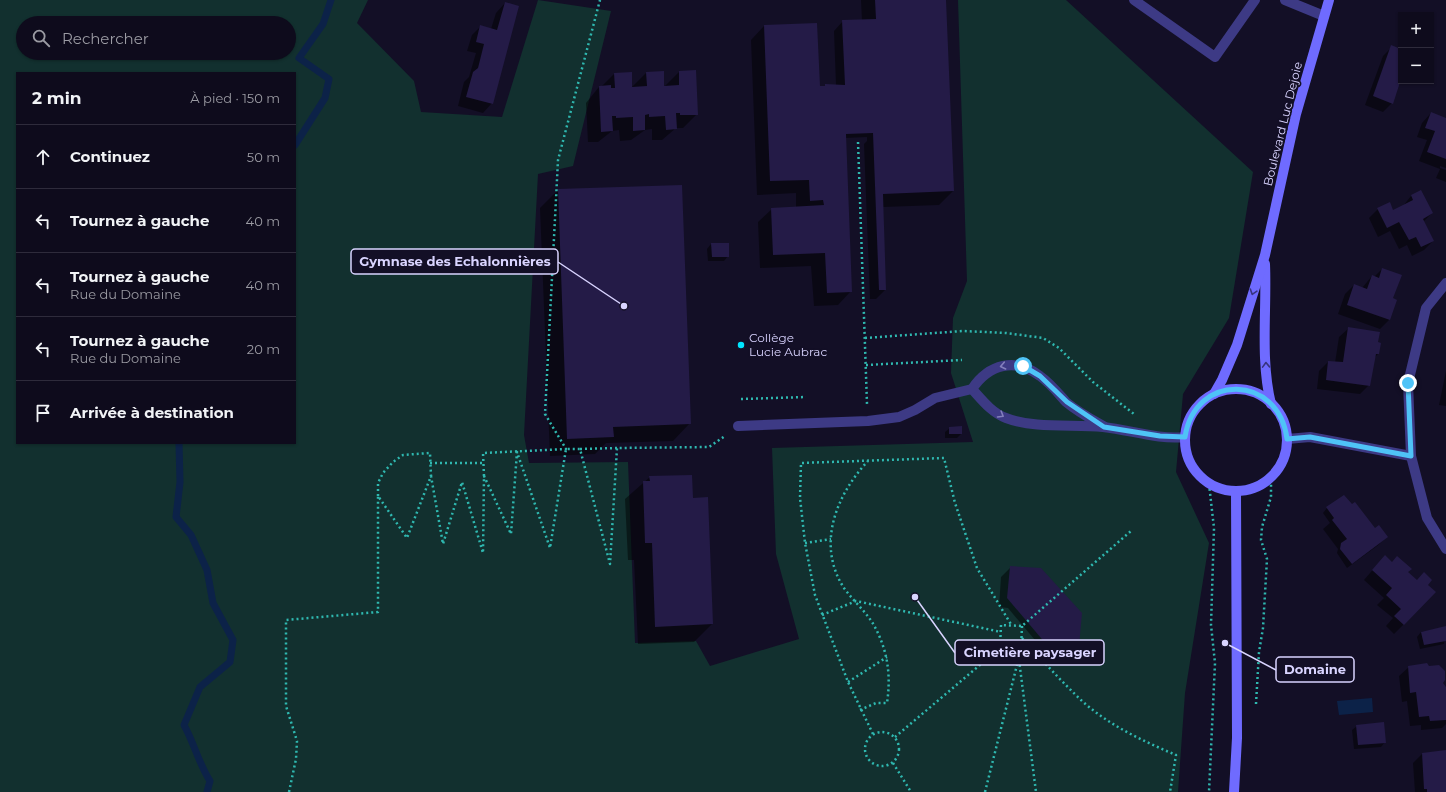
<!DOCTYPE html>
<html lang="fr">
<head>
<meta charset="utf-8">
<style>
  :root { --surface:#0e0b1c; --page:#171425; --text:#f1f3f6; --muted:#9b9ba3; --line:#2e2b3b }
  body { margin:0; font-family:Montserrat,sans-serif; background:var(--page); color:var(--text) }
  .controls { position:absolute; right:12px; top:12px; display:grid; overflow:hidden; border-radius:0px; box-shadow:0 1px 3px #0004 }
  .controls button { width:36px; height:36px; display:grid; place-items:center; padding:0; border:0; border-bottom:1px solid var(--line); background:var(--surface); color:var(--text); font:20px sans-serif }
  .stop { position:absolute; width:12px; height:12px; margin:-9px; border:3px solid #4fc3f7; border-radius:50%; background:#fff }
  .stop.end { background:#4fc3f7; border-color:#fff; box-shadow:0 1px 4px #0008 }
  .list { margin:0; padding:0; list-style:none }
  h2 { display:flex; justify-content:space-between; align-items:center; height:52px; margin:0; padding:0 16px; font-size:17px }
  h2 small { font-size:13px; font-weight:400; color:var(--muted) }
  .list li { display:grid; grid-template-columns:26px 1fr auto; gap:12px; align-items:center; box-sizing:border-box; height:64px; padding:0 16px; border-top:1px solid var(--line) }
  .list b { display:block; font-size:15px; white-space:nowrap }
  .list p { margin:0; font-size:13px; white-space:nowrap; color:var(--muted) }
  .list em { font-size:13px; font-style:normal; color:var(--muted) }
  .icon { flex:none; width:22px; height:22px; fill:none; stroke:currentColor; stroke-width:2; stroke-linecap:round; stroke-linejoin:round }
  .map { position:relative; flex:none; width:1446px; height:792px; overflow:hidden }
  .search { position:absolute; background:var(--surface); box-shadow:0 1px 3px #0004; left:16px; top:16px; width:280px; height:44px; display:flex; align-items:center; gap:10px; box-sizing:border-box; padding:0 14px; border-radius:22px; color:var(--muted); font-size:15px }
  .panel { position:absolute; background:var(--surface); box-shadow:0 1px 3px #0004; left:16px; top:72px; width:280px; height:372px; border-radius:0px }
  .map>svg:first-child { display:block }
  .green { fill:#12302f; fill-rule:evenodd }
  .water { fill:#0c2248 }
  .shadow { fill:#0007 }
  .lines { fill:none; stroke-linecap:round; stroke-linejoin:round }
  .stream { stroke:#0c2248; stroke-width:7 }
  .building { fill:#241b47 }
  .path { stroke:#2fb8b0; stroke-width:2.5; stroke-dasharray:2 3; stroke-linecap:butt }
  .service { stroke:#3d3a85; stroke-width:10 }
  .minor { stroke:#3d3a85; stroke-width:10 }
  .secondary { stroke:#6f6bff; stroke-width:10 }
  .oneway { stroke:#38347d }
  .oneway2 { stroke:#837fbc }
  .route { stroke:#4fc3f7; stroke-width:5 }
  .poi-dot { fill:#00e5ff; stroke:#130f26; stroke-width:1.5 }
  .labels { text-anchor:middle; stroke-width:3.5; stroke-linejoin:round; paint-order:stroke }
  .street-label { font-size:12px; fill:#d9d4ff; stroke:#130f26 }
  .poi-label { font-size:12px; fill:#d9d4ff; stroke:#130f26; text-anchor:start }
  .leader { fill:none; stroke:#d9d4ff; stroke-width:1.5 }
  .callout-dot { fill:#d9d4ff; stroke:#130f26; stroke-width:1.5 }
  .callout { fill:#130f26; stroke:#d9d4ff; stroke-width:1.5 }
  .callout-label { font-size:13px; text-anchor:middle; font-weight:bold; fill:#d9d4ff }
</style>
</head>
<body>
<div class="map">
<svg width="1446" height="792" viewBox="0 0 1446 792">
  <rect width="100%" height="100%" fill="#130f26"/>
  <path class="green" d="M0 0H368L357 23 414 81 421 112 502 117 538 0 611 11 573 166 538 174 524 435 529 463 628 462 635 643 696 641 710 666 799 639 776 554 772 448 973 442 951 373 953 318 967 281 958 0H1066L1253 172 1229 318 1183 394 1176 472 1209 543 1185 693 1178 792H0ZM23 23H289V53H23ZM17 73H295V443H17Z"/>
  <path class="water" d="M1372 698 1373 712 1339 715 1337 701Z"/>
  <g class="shadow">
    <path d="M861 0H945L953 191 939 205 883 207 885 290 876 299H870L864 144 867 141V137L845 138 851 291 838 305 814 306 811 266 760 268 758 222 772 209 796 208V193L757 195 751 40 764 26 819 87 836 85 834 31 843 21H862Z"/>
    <path d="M505 3 492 103 483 113 458 106 464 82 469 77 476 53 467 51 472 35 481 26 491 29 496 13Z"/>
    <path d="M1392 47 1401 50V75L1392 103 1383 112 1365 105 1383 56Z"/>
    <path d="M679 72 697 114 683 128H676L662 140H652V129L645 130 631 140 620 141 619 130 612 131 598 142H588L586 103 599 87 602 86 614 74 631 88 646 73 664 87Z"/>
    <path d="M1431 113 1446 119V168L1440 166V168L1446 170V182L1436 178 1440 169 1419 161 1427 140 1417 137 1422 123Z"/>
    <path d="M681 186 690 423 673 441 606 443 595 454 550 456 540 208 558 190Z"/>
    <path d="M1411 196 1432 213 1423 222 1433 241 1424 250 1412 256 1407 245 1399 249 1390 231 1378 237 1369 218 1378 209 1393 211 1403 206Z"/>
    <path d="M711 244 728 256 724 261H708L707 249Z"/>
    <path d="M1382 269 1392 299 1396 300 1389 320 1380 329 1338 314 1345 294 1354 285 1362 288 1372 276 1374 277Z"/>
    <path d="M1349 328 1377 343 1378 354 1374 358 1369 385 1360 394 1317 389 1319 371 1328 362 1335 363 1339 337Z"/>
    <path d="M1446 371V406L1439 405Z"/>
    <path d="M950 428 961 434 957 438H945V432Z"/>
    <path d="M650 477 692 499 712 624 694 642 638 644 634 560H628L625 499Z"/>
    <path d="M1327 508 1375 530 1387 537 1377 546 1347 568 1337 553 1338 549 1323 529 1330 523 1323 513Z"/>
    <path d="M1392 563 1407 572 1416 581 1404 624 1394 634 1386 626 1393 618 1377 605 1384 598 1364 580 1376 566Z"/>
    <path d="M1011 567 1078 646 1069 655 1038 653 1040 646 1008 608 999 607 1001 577Z"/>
    <path d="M1446 627 1444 644 1420 649 1417 637 1421 632Z"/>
    <path d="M1409 667 1442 683 1446 688V724L1442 728 1421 730V725L1410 726 1407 701 1402 702 1399 676Z"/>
    <path d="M1357 726 1385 742 1381 747 1354 749 1352 730Z"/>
    <path d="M1446 751V792H1415L1413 763 1422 754Z"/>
  </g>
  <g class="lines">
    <g class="stream">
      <path d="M295 145 325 98 329 79 299 58 323 24 331 0"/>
      <path d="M179 443 180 482 176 517 191 535 207 570 213 603 233 640 230 662 200 687 184 725C194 743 199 764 210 781L207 792"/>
    </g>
  </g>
  <g class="building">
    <path d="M875 0H946L954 191 883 194 886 290H879L873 133 846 134 852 292 827 293 825 253 773 255 771 208 824 205 823 200 810 201 809 180 770 181 764 25 817 23 820 86H825V84L845 85 842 20 876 19Z"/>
    <path d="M505 2 519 6 493 104 466 97 473 72 478 68 484 44 476 42 480 25 497 30Z"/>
    <path d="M1391 45 1401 49V79L1393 104 1373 96Z"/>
    <path d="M696 70 698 115H680V113H676L677 129 666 130 665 116 649 117V114L645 115V130L633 131V117L616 118V116H612L613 131 601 132 599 86 611 85V88H615L614 73 632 72V87L647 86 646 72 664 71V86L679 85V71Z"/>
    <path d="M1431 112 1446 118V159L1427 152 1435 131 1425 128Z"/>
    <path d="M682 185 691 424 613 427 614 437 567 439 558 189Z"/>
    <path d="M1421 190 1433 213 1423 219 1434 241 1421 247 1416 237 1409 240 1399 222 1387 228 1377 208 1390 202 1393 210 1413 200 1411 195Z"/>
    <path d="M711 243H729V257H712Z"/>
    <path d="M1382 268 1402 275 1393 298 1397 300 1390 320 1347 305 1354 284 1367 289 1372 275 1379 278Z"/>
    <path d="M1348 327 1380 332 1378 342 1381 343 1379 354H1376L1370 386 1326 380 1328 361 1343 362Z"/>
    <path d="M962 426V434H949V427Z"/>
    <path d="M692 475 693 498 708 497 713 624 655 627 652 543H645L643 481H650L649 476Z"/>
    <path d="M1344 495 1352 504 1355 502 1375 528 1379 525 1388 537 1352 564 1340 549 1341 543 1347 539 1332 520 1334 518 1326 507Z"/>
    <path d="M1385 555 1392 562 1397 556 1412 569 1408 572 1417 580 1424 572 1432 580 1428 585 1436 592 1404 625 1394 616 1401 609 1386 595 1392 588 1372 570Z"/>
    <path d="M1010 566 1041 568 1082 613 1079 646 1046 644 1007 598Z"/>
    <path d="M1446 626V641L1424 645 1421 632Z"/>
    <path d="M1427 663 1429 666 1439 665 1445 671V680L1443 683 1446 687V720L1430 721 1429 716 1419 717 1416 692 1410 693 1408 666Z"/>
    <path d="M1384 722 1386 743 1358 745 1356 725Z"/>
    <path d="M1446 750V792H1427V789H1424L1422 753Z"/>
  </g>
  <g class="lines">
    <g class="path">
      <path d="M858 142 867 404"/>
      <path d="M865 338 963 331 1006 333 1043 338 1059 348 1093 382 1134 414"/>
      <path d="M866 365 962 360"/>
      <path d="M741 399 806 397"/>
      <path d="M580 449 617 448"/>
      <path d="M430 463H483"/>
      <path d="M484 476 483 453 566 449 545 414 558 160 600 0"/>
      <path d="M1209 484 1214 528 1211 625 1215 663 1209 792"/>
      <path d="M378 496V483L383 473 393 462 403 455 430 453 431 476"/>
      <path d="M805 543 831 539"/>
      <path d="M822 615 856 601 1001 632"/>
      <path d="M1022 626 1021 649 1000 648 1001 625 1022 626 1131 531"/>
      <path d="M1022 638C1041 659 1060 680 1081 700 1108 725 1143 741 1176 755L1170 792"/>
      <path d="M1019 660 1036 792"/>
      <path d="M848 682 887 657"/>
      <path d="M1256 704 1259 652 1263 628 1267 559 1261 540 1262 527 1271 497V477"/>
      <path d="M860 710 876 703H887C891 676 888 653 876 629 868 613 854 602 844 588 816 545 836 495 868 461"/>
      <circle cx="882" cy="749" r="17"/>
      <path d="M873 734 848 682 815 595 805 543 800 498 801 463 944 458 955 503 977 568 1012 626"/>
      <path d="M895 737 1000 648"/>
      <path d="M893 763 911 792"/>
      <path d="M289 792 296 759 297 741 286 706V620L378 612V496L407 538 431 476 443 544 462 482 483 553 484 476 511 534 517 452 550 548 566 449H580L610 564 617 448 709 447 725 436"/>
      <path d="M985 792 1021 649"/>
    </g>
    <g class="service">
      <path d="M1134 0 1215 57 1255 0"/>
      <path d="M1285 0 1324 16"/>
      <path d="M972 389C982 400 992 413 1006 418 1035 429 1073 424 1103 427 1131 430 1158 440 1185 437"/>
      <path d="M738 426 868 421 899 417 915 410 935 398 972 389C989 364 1015 357 1040 376 1050 383 1058 393 1066 402 1078 412 1091 419 1105 427"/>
    </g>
    <g class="minor">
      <path d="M1446 283 1426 308 1408 383 1411 456 1427 518 1446 549"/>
      <path d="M1287 439 1310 437 1411 456"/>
    </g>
    <g class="secondary">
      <path d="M1265 264C1267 310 1260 359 1271 404"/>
      <circle cx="1236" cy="440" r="51"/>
      <path d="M1214 394 1222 380 1237 345 1265 255 1296 114 1329 0"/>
      <path d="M1234 792 1237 738 1236 492"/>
    </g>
  </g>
  <defs><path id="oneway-chevron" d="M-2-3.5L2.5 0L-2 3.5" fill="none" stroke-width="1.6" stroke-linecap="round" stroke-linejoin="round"/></defs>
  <g class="oneway">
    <use href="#oneway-chevron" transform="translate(1253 292) rotate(108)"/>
    <use href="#oneway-chevron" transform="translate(1266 365) rotate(-92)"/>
  </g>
  <g class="oneway2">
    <use href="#oneway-chevron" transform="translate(1003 366) rotate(168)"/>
    <use href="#oneway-chevron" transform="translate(1001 415) rotate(31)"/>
  </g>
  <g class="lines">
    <path class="route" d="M1023 366 1040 376 1067 402 1104 427 1160 436 1185 437C1195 372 1279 374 1287 439L1310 437 1411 456 1408 383"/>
  </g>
  <circle class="poi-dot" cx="741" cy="345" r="4"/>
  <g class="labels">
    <g class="street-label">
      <text transform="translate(1283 124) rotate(-76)" y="4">Boulevard Luc Dejoie</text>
    </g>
    <g class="poi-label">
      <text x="749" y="342">Collège<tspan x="749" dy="14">Lucie Aubrac</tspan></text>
    </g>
  </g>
  <path class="leader" d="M624 306L558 262M915 597L955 653M1225 643L1276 670"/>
  <g class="callout-dot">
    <circle cx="624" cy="306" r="4"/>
    <circle cx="915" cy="597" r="4"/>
    <circle cx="1225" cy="643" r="4"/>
  </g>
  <g class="callout">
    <rect x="351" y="249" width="207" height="25" rx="4"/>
    <rect x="955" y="640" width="149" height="25" rx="4"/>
    <rect x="1276" y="657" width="78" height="25" rx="4"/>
  </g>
  <g class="callout-label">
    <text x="455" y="266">Gymnase des Echalonnières</text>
    <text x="1030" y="657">Cimetière paysager</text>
    <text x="1315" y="674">Domaine</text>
  </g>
</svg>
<div class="controls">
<button>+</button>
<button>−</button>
</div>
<div class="stop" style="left:1023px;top:366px"></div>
<div class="stop end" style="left:1408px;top:383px"></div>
<div class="search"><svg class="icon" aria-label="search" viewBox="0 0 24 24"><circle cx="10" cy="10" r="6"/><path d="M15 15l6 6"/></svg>Rechercher</div>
<section class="panel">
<h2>2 min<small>À pied · 150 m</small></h2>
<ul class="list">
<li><svg class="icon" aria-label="ahead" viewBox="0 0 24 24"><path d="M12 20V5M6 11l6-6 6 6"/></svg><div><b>Continuez</b></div><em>50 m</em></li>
<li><svg class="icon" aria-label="left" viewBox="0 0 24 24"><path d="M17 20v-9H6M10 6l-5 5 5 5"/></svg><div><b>Tournez à gauche</b></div><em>40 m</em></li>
<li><svg class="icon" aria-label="left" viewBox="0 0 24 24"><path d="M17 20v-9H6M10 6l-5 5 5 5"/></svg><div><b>Tournez à gauche</b><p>Rue du Domaine</p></div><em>40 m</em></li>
<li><svg class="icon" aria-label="left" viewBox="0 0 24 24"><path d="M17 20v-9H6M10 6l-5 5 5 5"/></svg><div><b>Tournez à gauche</b><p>Rue du Domaine</p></div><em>20 m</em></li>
<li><svg class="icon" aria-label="arrive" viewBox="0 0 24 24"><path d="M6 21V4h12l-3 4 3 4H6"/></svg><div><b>Arrivée à destination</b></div></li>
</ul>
</section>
</div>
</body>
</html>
